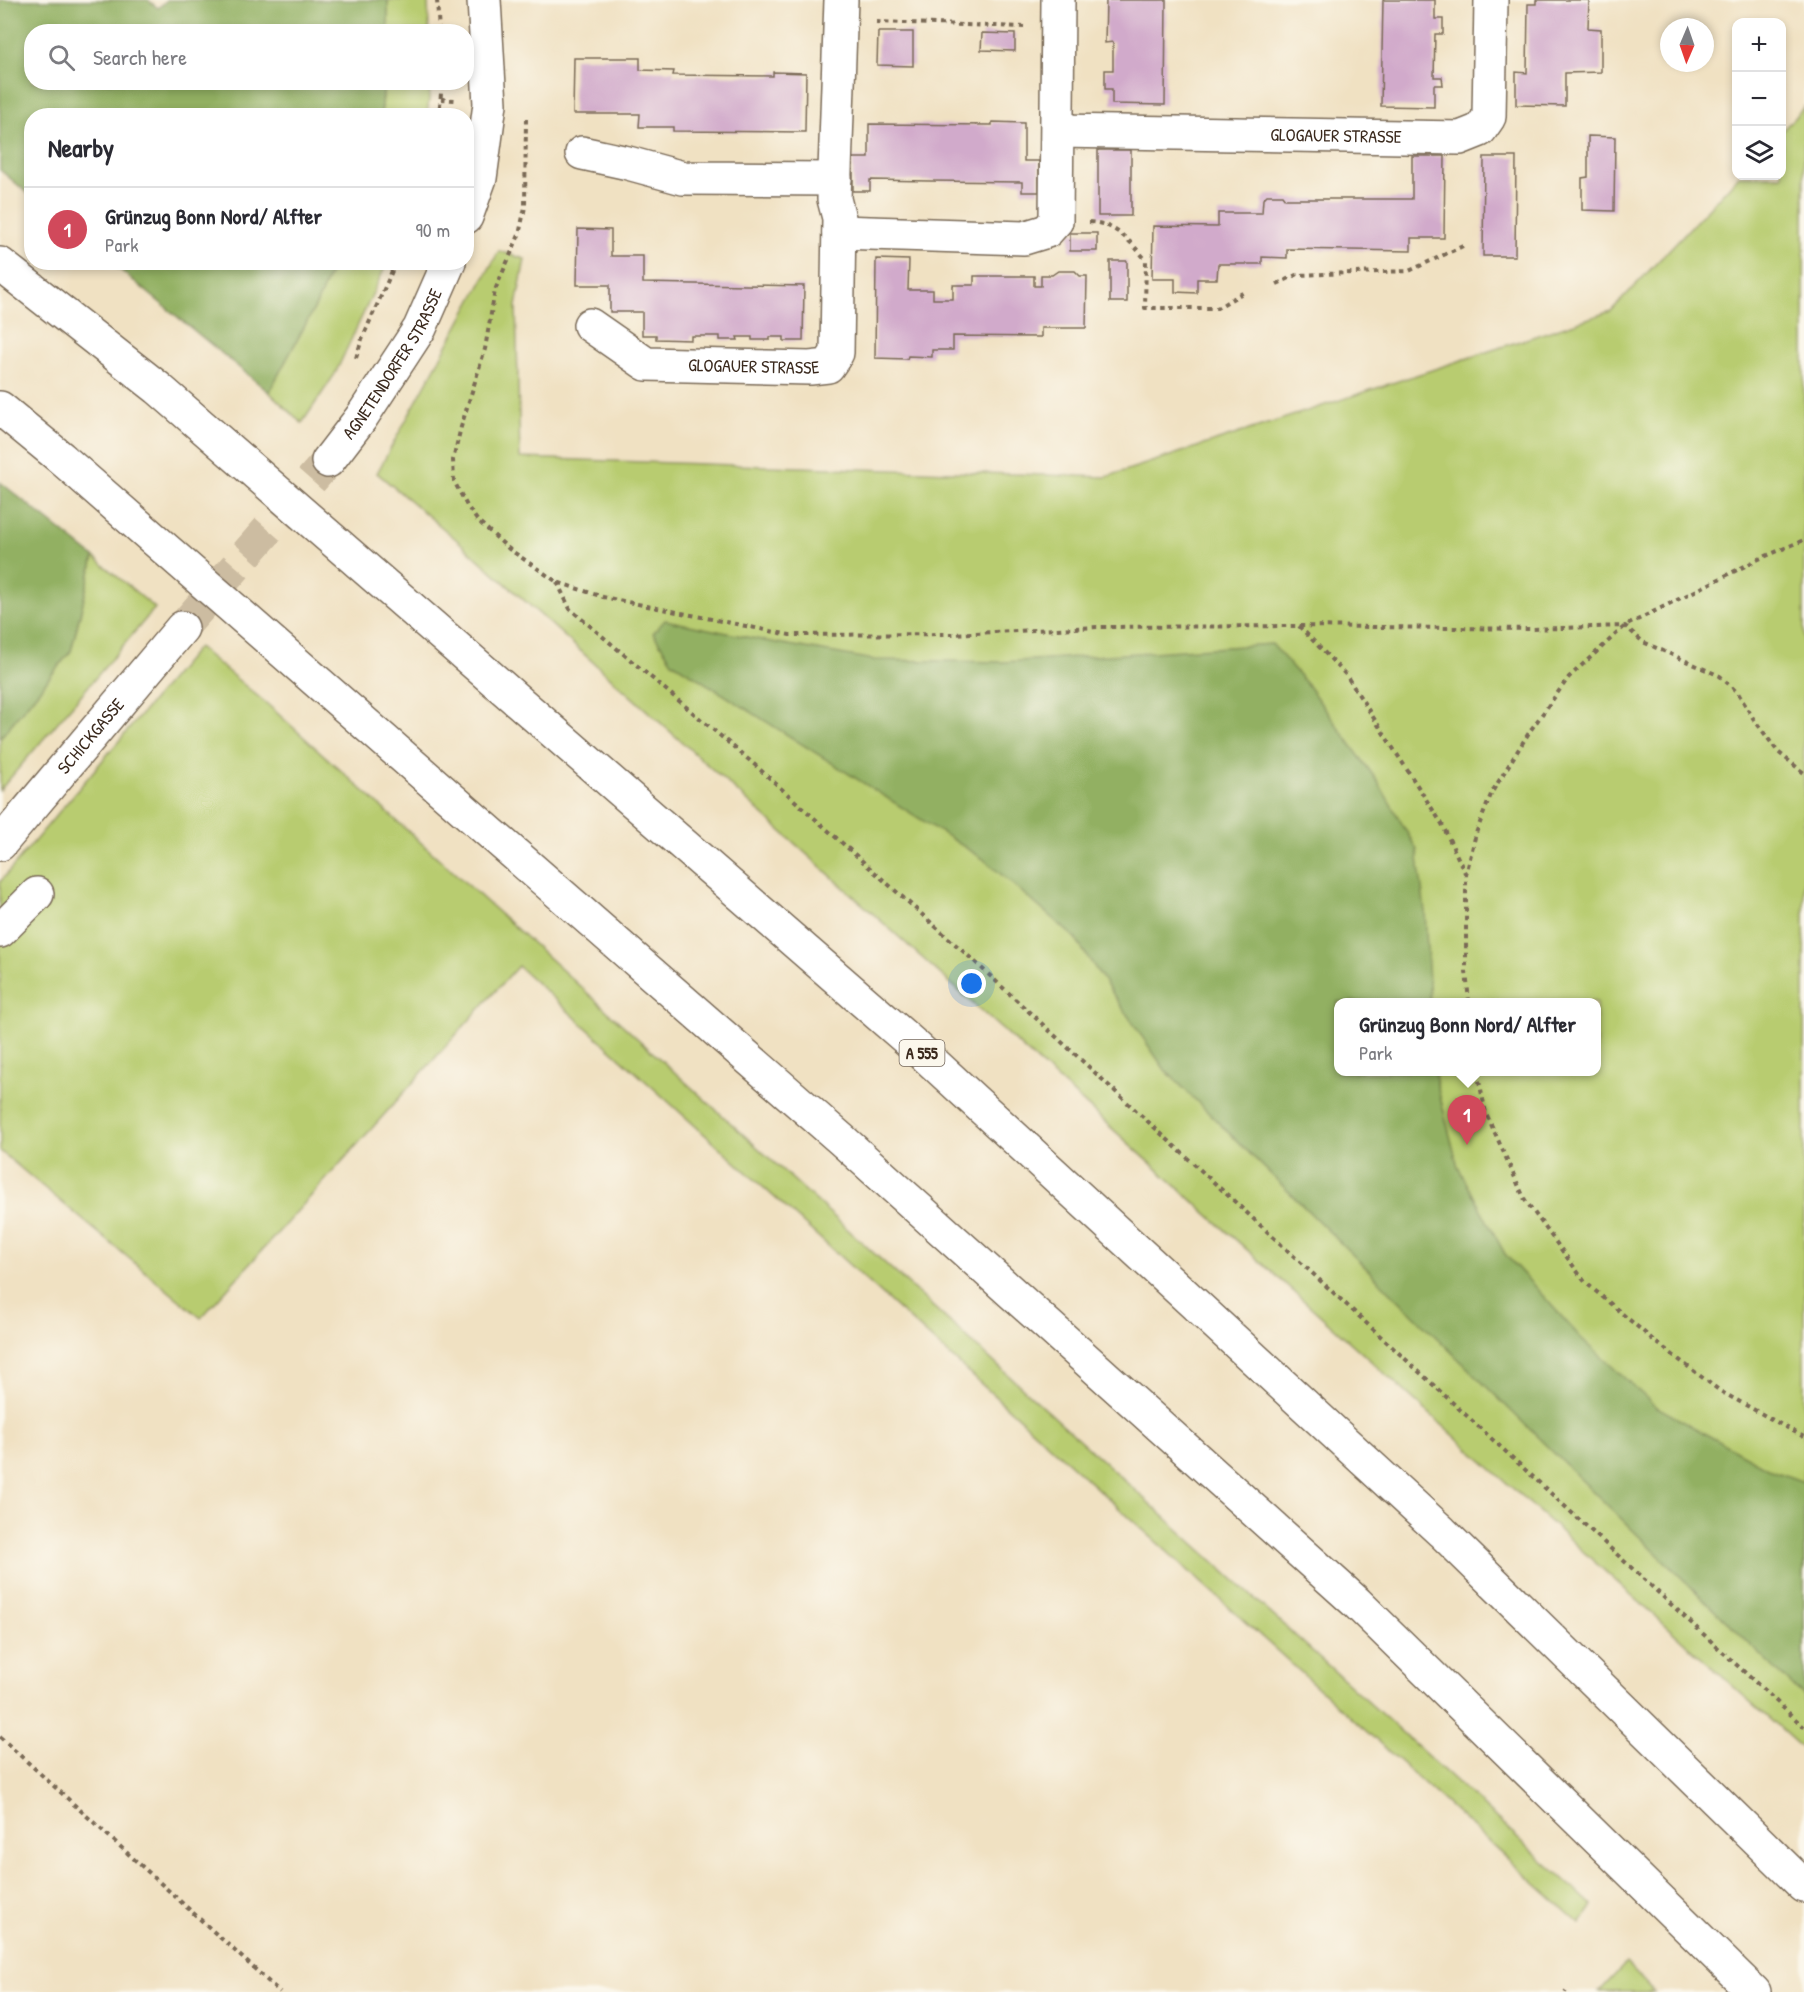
<!DOCTYPE html>
<html lang="en">
<head>
<meta charset="utf-8">
<style>
  :root { --surface:#fff; --page:#f2f2f3; --text:#2b2b33; --muted:#7c7c81; --line:#e1e1e2; --accent:#d1495b }
  body { margin:0; font-family:"Patrick Hand",sans-serif; background:var(--page); color:var(--text) }
  .controls { position:absolute; right:18px; top:18px; display:grid; overflow:hidden; border-radius:12px; box-shadow:0 3px 9px #0003 }
  .controls button { width:54px; height:54px; display:grid; place-items:center; padding:0; border:0; border-bottom:2px solid var(--line); background:var(--surface); color:var(--text); font:30px sans-serif }
  .compass { position:absolute; left:1660px; top:18px; width:54px; height:54px; border-radius:50%; background:var(--surface); box-shadow:0 3px 9px #0003; rotate:182deg }
  .you { position:absolute; left:972px; top:984px; width:21px; height:21px; margin:-15px; border:4px solid #fff; border-radius:50%; background:#1a73e8; box-shadow:0 0 0 9px #1a73e833 }
  .badge { display:grid; place-items:center; width:39px; height:39px; border-radius:50%; background:var(--accent); color:#fff; font-size:20px; font-weight:700 }
  .pin { position:absolute; translate:-50% -50px; filter:drop-shadow(0 2px 3px #0008) }
  .pin::after { content:''; position:absolute; top:32px; width:21px; height:18px; background:inherit; clip-path:polygon(0 0,100% 0,50% 100%) }
  .popup { position:absolute; left:1334px; top:998px; width:267px; height:78px; box-sizing:border-box; display:grid; place-content:center; border-radius:12px; background:var(--surface); filter:drop-shadow(0 2px 4px #0005); font-size:20px; white-space:nowrap; color:var(--muted) }
  .popup b { font-size:22px; color:var(--text) }
  .popup::after { content:''; position:absolute; left:50%; top:100%; margin-left:-12px; border:12px solid transparent; border-top-color:var(--surface) }
  .list { margin:0; padding:0; list-style:none }
  h2 { display:flex; justify-content:space-between; align-items:center; height:78px; margin:0; padding:0 24px; font-size:26px }
  h2 small { font-size:20px; font-weight:400; color:var(--muted) }
  .list li { display:grid; grid-template-columns:39px 1fr auto; gap:18px; align-items:center; box-sizing:border-box; height:84px; padding:0 24px; border-top:2px solid var(--line) }
  .list b { display:block; font-size:22px; white-space:nowrap }
  .list p { margin:0; font-size:20px; white-space:nowrap; color:var(--muted) }
  .list em { font-size:20px; font-style:normal; color:var(--muted) }
  .icon { flex:none; width:33px; height:33px; fill:none; stroke:currentColor; stroke-width:2; stroke-linecap:round; stroke-linejoin:round }
  .map { position:relative; flex:none; width:1804px; height:1992px; overflow:hidden }
  .search { position:absolute; background:var(--surface); box-shadow:0 3px 9px #0003; left:24px; top:24px; width:450px; height:66px; display:flex; align-items:center; gap:15px; box-sizing:border-box; padding:0 21px; border-radius:24px; color:var(--muted); font-size:22px }
  .panel { position:absolute; background:var(--surface); box-shadow:0 3px 9px #0003; left:24px; top:108px; width:450px; height:162px; border-radius:24px }
  .map>svg:first-child { display:block }
  .green { fill:#b8cc70; stroke:#7a7b47; stroke-width:1.5; fill-rule:evenodd }
  .forest { fill:#92b062; stroke:#666d40; stroke-width:1.5 }
  .building { fill:#d1aacb }
  .lines { fill:none; stroke-linecap:round; stroke-linejoin:round }
  .minor-tunnel { stroke:#ccbca1; stroke-width:33; stroke-dasharray:33 16; stroke-linecap:butt }
  .minor-casing { stroke:#7a6a57; stroke-width:36 }
  .highway-casing { stroke:#7a6a57; stroke-width:36 }
  .path { stroke:#7a6a57; stroke-width:4; stroke-dasharray:4.5 4.5; stroke-linecap:butt }
  .minor { stroke:#fff; stroke-width:33 }
  .highway { stroke:#fff; stroke-width:33 }
  .labels { text-anchor:middle; stroke-width:6; stroke-linejoin:round; paint-order:stroke }
  .shield { fill:#fbf7ec; stroke:#75685c; stroke-width:1.5 }
  .shield-label { font-size:16px; font-weight:bold; fill:#3b2a1e }
  .street-label { font-size:18px; fill:#3b2a1e; stroke:#fbf7ec }
</style>
</head>
<body>
<div class="map">
<svg width="1804" height="1992" viewBox="0 0 1804 1992">
  <rect width="100%" height="100%" fill="#fbf7ec"/>
  <filter id="ink" filterUnits="userSpaceOnUse"><feTurbulence type="fractalNoise" baseFrequency=".0167" numOctaves="2"/><feDisplacementMap in="SourceGraphic" scale="12" xChannelSelector="R" yChannelSelector="G"/><feConvolveMatrix kernelMatrix="1 2 1 2 8 2 1 2 1" color-interpolation-filters="sRGB"/></filter>
  <filter id="wash" filterUnits="userSpaceOnUse"><feTurbulence type="fractalNoise" baseFrequency=".008" numOctaves="4" result="noise"/><feDisplacementMap in="SourceGraphic" scale="24" xChannelSelector="R" yChannelSelector="G"/><feGaussianBlur stdDeviation="1.35" result="paint"/><feColorMatrix in="noise" values="0 0 0 0 0 0 0 0 0 0 0 0 0 0 0 0 0 1.4 0 .05"/><feComposite in="paint" operator="in"/></filter>
  <g filter="url(#wash)">
    <rect width="100%" height="100%" fill="#f0e1c2"/>
    <g class="green">
      <path d="M388 0H428L429 31H388Z"/>
      <path d="M384 83H431L427 115 381 116Z"/>
      <path d="M1804 107V1750L457 540 377 473 499 251 525 259 516 306 520 458 1106 477 1611 311 1739 176H1782V131ZM1338 1002H1596V1072H1338Z"/>
      <path d="M334 263H387L335 374 302 423 269 392 316 305Z"/>
      <path d="M94 557 155 608 0 790V738L71 651Z"/>
      <path d="M198 647 266 703 529 940 1593 1906 1580 1924 518 966 201 1318 0 1151V882Z"/>
      <path d="M1626 1963 1654 1992H1599Z"/>
    </g>
    <g class="forest">
      <path d="M0 0H148L158 8 167 0H388V31L32 32V82L384 83 381 115 32 116 31 196 0 170Z"/>
      <path d="M112 263H334L316 305 269 392Z"/>
      <path d="M0 482 94 557 71 651 0 738Z"/>
      <path d="M665 620 766 641 874 660 1004 662 1272 644 1306 683 1378 782 1417 850 1425 912 1430 1002H1338V1072H1435L1436 1081 1458 1167 1505 1254 1581 1338 1655 1406 1771 1470 1804 1482V1697L1564 1463 1165 1070 1074 937 982 858 672 662 653 633Z"/>
    </g>
    <g id="blocks">
      <g class="building">
        <path d="M1106 0H1166L1165 105 1112 104V89H1105V70H1113V42L1105 43Z"/>
        <path d="M1383 0H1435V19H1443V34H1435L1434 77H1442L1443 85H1434V107L1381 106Z"/>
        <path d="M1536 0H1589L1588 28 1601 29V72L1565 73V106L1516 105V72L1527 73 1528 4H1536Z"/>
        <path d="M878 32H913V66L877 65Z"/>
        <path d="M982 33 1015 34V51L981 50Z"/>
        <path d="M574 58H640V70L674 71 673 75 773 76V72L806 73 805 132 673 131V127H639L640 114H573Z"/>
        <path d="M992 122 1024 123V161H1039V192H1022V182L930 181 870 180V191H853V158H869V124L992 125Z"/>
        <path d="M1588 136 1615 137 1614 211 1582 210V178L1588 177Z"/>
        <rect x="1098" y="150" width="33" height="66"/>
        <path d="M1412 156H1445L1444 238H1411V251L1287 249V258L1262 257V264H1218L1217 279H1197V293L1175 292V279H1152L1153 226 1218 227V213H1262L1263 199 1267 195H1282L1285 199H1412Z"/>
        <path d="M1484 157H1516L1515 256H1483Z"/>
        <path d="M578 229 611 230V256H643V283L804 286 803 341H784V337H770V340H752V337H737L738 340H720V336H691V340L656 339V335H642V312H610V285H577Z"/>
        <rect x="1070" y="233" width="27" height="18"/>
        <path d="M876 259 909 260 908 290H933V299H953V285H974V276H1034V286H1041V275H1052L1058 271H1075L1080 276H1087L1086 328H1041V337L953 336V350H932V357L908 356 907 359 875 358Z"/>
        <rect x="1110" y="261" width="17" height="41"/>
      </g>
    </g>
  </g>
  <g filter="url(#ink)">
    <use href="#blocks" fill-opacity="0" stroke="#7a6a57" stroke-width="1.5"/>
    <g class="lines">
      <path class="minor-tunnel" d="M182 628 328 461"/>
      <defs>
        <g id="minor">
          <path id="s1" d="M1058 131 1460 138 1480 130 1489 117 1491 0"/>
          <path d="M582 153 628 163 683 178 835 179"/>
          <path d="M466 217 480 178 490 104 484 0"/>
          <path d="M839 232 1024 238 1047 231 1056 221 1058 0"/>
          <path id="s2" d="M590 325 646 364 810 368 828 366 837 353 839 218 834 199 841 0"/>
          <path id="s3" d="M328 461 361 418 420 328 449 262"/>
          <path id="s4" d="M0 844 182 628"/>
          <path d="M0 931 37 894"/>
        </g>
        <g id="highway">
          <path d="M0 264 158 388 916 1047 1442 1532 1804 1886"/>
          <path d="M0 408 61 458 842 1140 1357 1603 1754 1992"/>
        </g>
      </defs>
      <use href="#minor" class="minor-casing"/>
      <use href="#highway" class="highway-casing"/>
      <g class="path">
        <path d="M437 0 439 32"/>
        <path d="M876 22 1024 27"/>
        <path d="M441 99 455 100"/>
        <path d="M439 116 442 82"/>
        <path d="M526 119 525 207 519 235 495 290 485 349 461 427 453 460 454 481 467 506 477 520 509 549 557 582 603 597 790 635 953 634 1097 627 1299 626 1530 629 1625 626 1643 642 1720 676 1738 693 1753 718 1778 752 1804 773"/>
        <path d="M1089 222C1115 223 1130 241 1146 260L1145 308H1217L1244 292"/>
        <path d="M1277 284 1296 275 1409 271 1463 246"/>
        <path d="M356 358 362 339 396 262"/>
        <path d="M557 582 570 609 755 765 974 961 1804 1727"/>
        <path d="M1299 626 1346 675 1442 824 1466 875"/>
        <path d="M1469 1002 1466 971V875L1476 833 1492 792 1530 731 1569 677 1625 626 1759 559 1804 540"/>
        <path d="M1477 1072 1486 1113 1525 1200 1585 1282 1652 1339 1720 1391 1804 1437"/>
        <path d="M0 1737 280 1992"/>
        <path d="M1565 1992 1566 1991"/>
      </g>
      <use href="#minor" class="minor"/>
      <use href="#highway" class="highway"/>
    </g>
  </g>
  <g class="labels">
    <rect class="shield" x="899.5" y="1040" width="45" height="26" rx="4.5"/>
    <g class="shield-label">
      <text x="922" y="1059">A 555</text>
    </g>
    <g class="street-label">
      <text dy="6" stroke="none"><textPath href="#s1" startOffset="278">GLOGAUER STRASSE</textPath></text>
      <text dy="6" stroke="none"><textPath href="#s3" startOffset="117">AGNETENDORFER STRASSE</textPath></text>
      <text dy="6" stroke="none"><textPath href="#s2" startOffset="176">GLOGAUER STRASSE</textPath></text>
      <text dy="6" stroke="none"><textPath href="#s4" startOffset="141">SCHICKGASSE</textPath></text>
    </g>
  </g>
</svg>
<div class="controls">
<button>+</button>
<button>−</button>
<button><svg class="icon" aria-label="layers" viewBox="0 0 24 24"><path d="M12 4l9 5-9 5-9-5zM3 14l9 5 9-5"/></svg></button>
</div>
<svg class="compass" viewBox="-18 -18 36 36"><path d="M0-13l5 13h-10z" fill="#e53935"/><path d="M0 13l5-13h-10z" fill="#7c7c81"/></svg>
<div class="you"></div>
<div class="pin badge" style="left:1467px;top:1145px">1</div>
<div class="popup"><b>Grünzug Bonn Nord/ Alfter</b>Park</div>
<div class="search"><svg class="icon" aria-label="search" viewBox="0 0 24 24"><circle cx="10" cy="10" r="6"/><path d="M15 15l6 6"/></svg>Search here</div>
<section class="panel">
<h2>Nearby<small></small></h2>
<ul class="list">
<li><span class="badge">1</span><div><b>Grünzug Bonn Nord/ Alfter</b><p>Park</p></div><em>90 m</em></li>
</ul>
</section>
</div>
</body>
</html>
